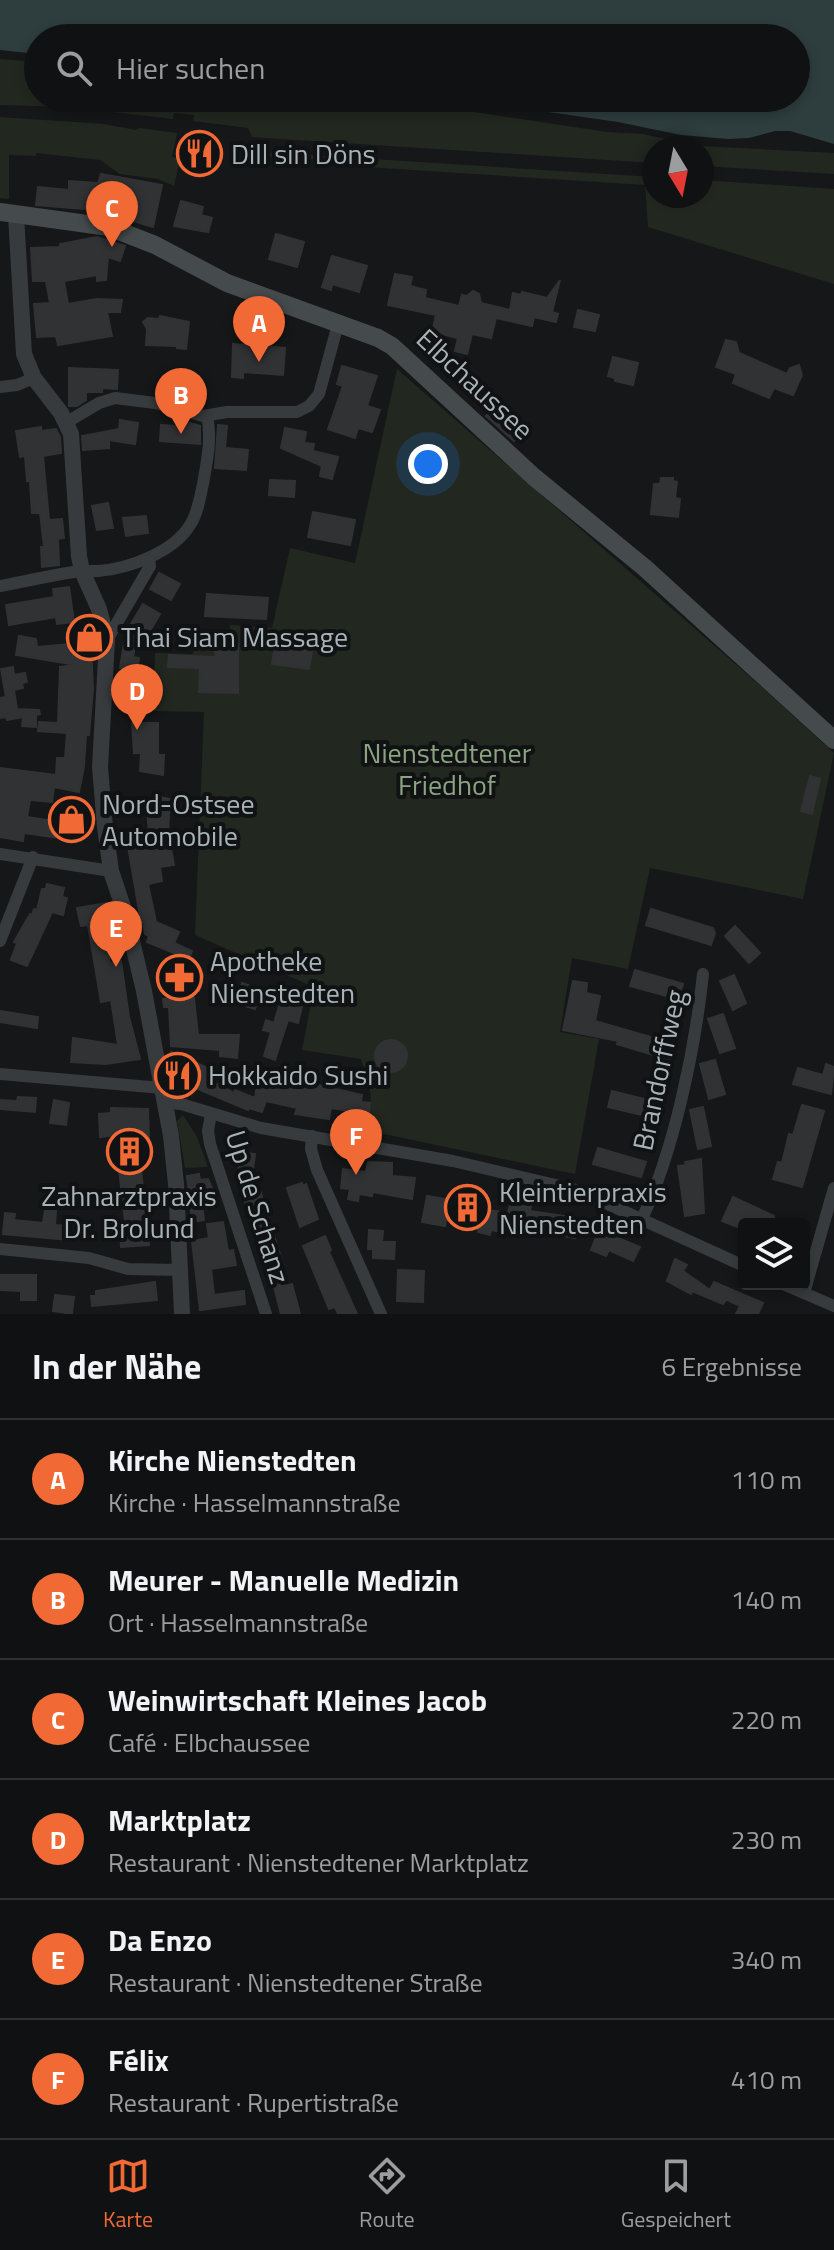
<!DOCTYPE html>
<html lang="de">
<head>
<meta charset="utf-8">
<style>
  :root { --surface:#101112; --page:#191a1b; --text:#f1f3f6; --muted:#9c9d9f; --line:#303132; --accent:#f16935 }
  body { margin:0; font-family:"Titillium Web",sans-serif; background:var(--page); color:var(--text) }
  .controls { position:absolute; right:24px; bottom:24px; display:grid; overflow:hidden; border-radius:8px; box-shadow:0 4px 12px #0003 }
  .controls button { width:72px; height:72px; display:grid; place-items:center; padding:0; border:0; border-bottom:2px solid var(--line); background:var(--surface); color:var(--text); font:40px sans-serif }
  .compass { position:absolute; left:642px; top:136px; width:72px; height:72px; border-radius:50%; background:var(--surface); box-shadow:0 4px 12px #0003; rotate:170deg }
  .you { position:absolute; left:428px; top:464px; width:28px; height:28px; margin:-20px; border:6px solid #fff; border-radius:50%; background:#1a73e8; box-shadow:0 0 0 12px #1a73e833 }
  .badge { display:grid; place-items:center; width:52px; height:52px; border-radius:50%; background:var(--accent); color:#fff; font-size:26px; font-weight:700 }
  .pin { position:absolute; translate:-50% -66px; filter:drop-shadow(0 2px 4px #0008) }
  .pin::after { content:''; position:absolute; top:42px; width:28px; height:24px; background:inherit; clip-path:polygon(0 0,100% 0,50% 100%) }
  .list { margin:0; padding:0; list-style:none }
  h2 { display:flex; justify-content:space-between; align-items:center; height:104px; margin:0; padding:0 32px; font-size:34px }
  h2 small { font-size:26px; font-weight:400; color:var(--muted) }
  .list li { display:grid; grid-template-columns:52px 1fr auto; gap:24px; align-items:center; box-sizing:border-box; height:120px; padding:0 32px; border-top:2px solid var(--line) }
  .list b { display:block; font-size:30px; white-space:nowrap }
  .list p { margin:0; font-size:26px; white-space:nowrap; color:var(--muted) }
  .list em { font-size:26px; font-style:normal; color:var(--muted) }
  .icon { flex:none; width:44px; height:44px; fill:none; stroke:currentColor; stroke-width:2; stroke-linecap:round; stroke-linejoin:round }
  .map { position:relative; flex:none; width:834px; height:1314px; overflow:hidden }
  .search { position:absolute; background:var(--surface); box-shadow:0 4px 12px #0003; left:24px; right:24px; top:24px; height:88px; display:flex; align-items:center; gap:20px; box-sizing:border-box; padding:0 28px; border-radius:44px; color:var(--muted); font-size:30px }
  .sheet { height:824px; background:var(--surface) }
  nav { display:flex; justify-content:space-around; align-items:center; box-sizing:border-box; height:112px; border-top:2px solid var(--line); background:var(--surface); font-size:22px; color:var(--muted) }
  nav a { display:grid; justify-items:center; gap:4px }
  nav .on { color:var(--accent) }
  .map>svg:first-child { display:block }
  .green { fill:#222820 }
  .water { fill:#2e3d3e }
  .building { fill:#313234; stroke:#303234; stroke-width:2 }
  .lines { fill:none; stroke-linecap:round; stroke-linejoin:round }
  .minor { stroke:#373b3d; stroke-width:12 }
  .tertiary { stroke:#373b3d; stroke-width:16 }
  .secondary { stroke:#454a4d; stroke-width:18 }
  .labels { text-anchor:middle; stroke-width:8; stroke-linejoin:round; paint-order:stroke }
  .poi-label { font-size:28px; fill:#a8b3b8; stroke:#111213; text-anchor:start }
  .street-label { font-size:28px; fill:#a8b3b8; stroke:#111213 }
  .park-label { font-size:28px; fill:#8ba380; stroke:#111213 }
</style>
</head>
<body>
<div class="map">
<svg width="834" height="1314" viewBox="0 0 834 1314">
  <rect width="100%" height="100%" fill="#161718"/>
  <g class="green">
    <path d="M0 59 38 62V98H359L474 112 607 132 643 134 700 146 834 153V174L702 166V148H654V163L252 137 248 128 193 121 194 115 174 113 173 119 69 107 0 105Z"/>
    <path d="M0 117 104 124 136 130 139 128 177 133 172 157 180 159 174 186 158 179 120 174 100 160 36 153V156L9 155V199L0 198Z"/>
    <path d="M248 151 654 177V196H702V180L834 189V284L648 227 645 185 351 166 346 161 247 155Z"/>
    <path d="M397 369 756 682 834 753 803 899 650 868 628 969 572 958 560 1032 599 1039 575 1174 365 1130C375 1094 371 1092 361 1059L302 1050 314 987 195 935 204 712 153 711 155 653 193 654 194 640 229 641 230 625 272 628 290 548 355 563Z"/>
    <path d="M183 1115 197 1137 208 1167 185 1168 177 1121Z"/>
  </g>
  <path class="water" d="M0 0H834V144L790 131H775L749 138 728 139 681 135 618 122 450 98H796V38H38V54L0 50Z"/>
  <g class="building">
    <path d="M101 174 162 185 153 227 97 210 36 205 38 187 69 190V181L98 183Z"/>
    <path d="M181 201 203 207 201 215 212 218 208 232 174 226Z"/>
    <path d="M276 234 304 242 297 267 269 259Z"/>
    <path d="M97 237 125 246 120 261 108 257 106 280 97 281V275L64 281 68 304 97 299 122 300 120 312H107L112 336 58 345 56 336 37 337 34 304 50 303 46 281H33L31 248 60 247V244Z"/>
    <path d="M332 256 367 266 359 292 332 284 331 290 322 287Z"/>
    <path d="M395 274 412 277 410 286 426 290 425 298 459 306 462 295 467 296 473 291 479 294 481 303 510 310 513 293 521 295 522 292 547 298 560 280 552 312 558 314 556 322 534 317 532 326 496 318 491 338 472 334 467 354 455 351 458 338 432 332 436 315 388 305Z"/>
    <path d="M578 310 599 315 595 331 574 327Z"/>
    <path d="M160 316 189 322 186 349 177 348V346L146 345 147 329 143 322 148 318 159 319Z"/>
    <path d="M726 340 736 342 739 353 787 374 790 368 799 365 802 375 793 395 774 388 769 398 733 383 736 374 716 367Z"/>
    <path d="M233 344 285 348 283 375 243 372V378L232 377Z"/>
    <path d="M613 357 638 363 633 385 615 381V378L608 376Z"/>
    <path d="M342 366 377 376 367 406 380 410 372 432 358 428 355 438 328 429 343 386 337 384Z"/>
    <path d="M69 368 118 370 117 389 102 388V392H86V400L77 406H69Z"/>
    <path d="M496 405 524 430 514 441 486 416Z"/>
    <path d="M178 419 200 426V444L160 441 161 425 177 426Z"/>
    <path d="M120 420 138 423 135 444 109 440V448L83 450 82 436 119 429Z"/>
    <path d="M218 425 227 426 225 448 248 450 246 470 215 468Z"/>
    <path d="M41 427V431L56 429 60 437 61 453 43 456 49 520 62 519 64 538 58 539 59 565 42 567 41 547H44L40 513H32L30 481H27L25 456 20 457 16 431Z"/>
    <path d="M285 428 306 432 304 443 314 444 313 451 338 457 332 479 320 476 322 466 281 448Z"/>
    <path d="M661 478H673V481L677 482 675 498 680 499 678 517 651 514 654 484H660Z"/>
    <path d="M270 480 295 481 294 497 269 495Z"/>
    <path d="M108 503 113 528 97 530 92 506Z"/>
    <path d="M313 512 355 520 350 545 308 537Z"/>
    <path d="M146 516 148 533 126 536 123 518Z"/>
    <path d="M159 573 180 584 171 600 150 589Z"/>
    <path d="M69 587 74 622 57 624 56 617 9 625 6 605 54 597 53 589Z"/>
    <path d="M207 594 268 598 266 619 205 616Z"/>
    <path d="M143 604 160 614 147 636 138 631 133 657 139 658 136 679H140V694H126V669L120 668 126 632Z"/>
    <path d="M90 624 93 689 89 735H86L84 766 79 792 54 787 52 802 30 800 27 817 60 822 62 807 79 810 73 840 24 833 23 841 0 837V768L56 775 57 758H65L67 733 38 731 39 722 58 723 60 667 76 665 16 655 19 636 36 639 37 647 71 644 68 628Z"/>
    <path d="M276 639 313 645 309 669 272 664Z"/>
    <path d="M216 643 238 644V693L199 692 200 668 168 667 169 655 215 657Z"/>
    <path d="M13 667 14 675 25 673 27 682 22 683 23 688 14 690 17 709 39 710 40 714 36 715V727L22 726 23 717 7 720 6 717 0 718V698L6 697 1 669Z"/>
    <path d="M132 723H158V755H164L163 775 140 771 141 753H134Z"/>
    <path d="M810 776 820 779 812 814 801 811Z"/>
    <path d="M160 797 170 799 168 833 174 865 160 867 162 881 148 884 156 922 179 932 174 943 192 951 184 971 203 975 199 991 193 990 198 1035H239L237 1058 220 1056V1050L171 1046 169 1007H164L163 999 170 998 181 956 147 942 149 936 145 934 143 922H141L126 835 149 834 147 808 159 807Z"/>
    <path d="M47 884 64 888 62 897 67 898 63 915 52 912 27 966 11 960 17 943 14 942 30 914 32 915 34 909 37 910 42 889H46Z"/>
    <path d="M107 903 112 941 106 942 110 963 121 961 129 1017 140 1059 106 1064 71 1062 73 1038 118 1045 111 1000 101 1002 88 925 81 926 77 908Z"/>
    <path d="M651 909 713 928 715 933 711 945 646 925Z"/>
    <path d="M735 926 760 953 749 963 725 936Z"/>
    <path d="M635 970 683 984 678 999 630 986Z"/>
    <path d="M734 975 746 1003 733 1010 720 981Z"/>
    <path d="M573 981 587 983 586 993 600 996 595 1021 675 1044 670 1060 617 1044 618 1041 563 1030Z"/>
    <path d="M242 983 261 990 255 1009 235 1003Z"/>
    <path d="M281 1000 302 1007 298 1023 288 1020 275 1060 264 1056 271 1032 263 1030 266 1020 274 1023Z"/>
    <path d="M0 1011 38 1017 37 1028 0 1022Z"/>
    <path d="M723 1014 735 1048 720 1053 708 1019Z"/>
    <circle cx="391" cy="1056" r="16"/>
    <path d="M171 1052 210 1069 206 1078 234 1093 235 1090 255 1098 259 1074 304 1087 305 1082 362 1095 361 1102 370 1103 369 1114 331 1108 329 1119 295 1114 297 1108 266 1101 262 1112 248 1108V1110L174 1079Z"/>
    <path d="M715 1060 725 1094 709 1099 700 1064Z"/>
    <path d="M826 1064 834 1067 831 1094 793 1084 798 1068 823 1075Z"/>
    <path d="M612 1091 664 1104 659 1119 608 1107Z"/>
    <path d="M18 1097 36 1098 35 1112 0 1109V1100L17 1101Z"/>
    <path d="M54 1100 69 1103 66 1125 50 1123Z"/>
    <path d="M802 1105 824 1111 802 1187 773 1179 778 1162 782 1163 789 1134 793 1135Z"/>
    <path d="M703 1107 711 1146 698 1149 690 1110Z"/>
    <path d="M111 1108 148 1109 149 1141H138L149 1245 121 1247 120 1231 126 1230 115 1135 100 1137 99 1114 111 1113Z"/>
    <path d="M598 1148 646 1162 641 1177 593 1164Z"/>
    <path d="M241 1152 255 1154 252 1177 238 1174Z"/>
    <path d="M701 1159 704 1213 685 1216 678 1166 686 1165 685 1162Z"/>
    <path d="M368 1162 392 1163V1176L415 1178 412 1199 373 1192 372 1196 359 1194 358 1201 348 1199 350 1189 341 1188 343 1169 366 1172Z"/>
    <path d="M199 1174 200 1180 208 1179 217 1200 202 1205 204 1220 192 1222 187 1176Z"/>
    <path d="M302 1183 303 1186 306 1184 318 1219 300 1227 287 1188Z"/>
    <path d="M260 1190 283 1264 280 1265 285 1286 292 1284 300 1314H281L269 1268 267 1269 258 1244 243 1196Z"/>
    <path d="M464 1191 477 1193 475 1208 508 1213 513 1192 533 1196 530 1211 578 1218 575 1238 558 1235V1231L523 1225 521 1236 491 1230 490 1235 478 1232 479 1226 446 1220 445 1226 422 1222 427 1196 462 1202Z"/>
    <path d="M733 1197 774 1216 771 1224H738L737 1227 722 1221Z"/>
    <path d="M45 1210 56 1211 55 1225 70 1226 69 1240 3 1234 5 1213 15 1214 14 1220 43 1223Z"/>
    <path d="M223 1222 228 1251 233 1250 236 1265 211 1269 214 1295 244 1291 245 1304 200 1310 192 1241 209 1238 207 1224Z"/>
    <path d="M369 1230 383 1231 382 1242H395L394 1259 373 1258V1249H368Z"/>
    <path d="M599 1230 640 1247 633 1261 609 1250 606 1256 591 1250Z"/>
    <path d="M325 1236 331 1250 329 1252 357 1314H338L335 1307 329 1309 303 1246Z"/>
    <path d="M675 1259 687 1265 683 1271 710 1290 714 1282 763 1303 758 1314H736L740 1306 723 1298 726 1300 723 1304 692 1291 691 1294 667 1281Z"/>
    <path d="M398 1270 424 1271 423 1302 397 1301Z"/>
    <path d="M0 1275H36V1300H21V1291L0 1290Z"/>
    <path d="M155 1282 157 1300 92 1306 91 1296H96V1291Z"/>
    <path d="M55 1295 74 1297 72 1314 53 1311Z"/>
  </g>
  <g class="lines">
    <g class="minor">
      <path d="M0 387 17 385 34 378"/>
      <path d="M67 422 99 403 115 398 155 403 203 416 227 412H297L309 406 319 394 338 324"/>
      <path d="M0 586C26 581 53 575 80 571 86 571 92 571 98 571 128 569 174 552 190 525 198 513 200 497 203 484 207 461 212 438 207 416"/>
      <path d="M107 640 150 566 149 558"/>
      <path d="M0 854 111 871"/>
      <path d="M0 941 33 857"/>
      <path d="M0 1074 162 1088"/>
      <path d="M164 1102 181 1104 261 1128 453 1161 577 1190 744 1266"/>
      <path d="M211 1114 208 1131 210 1144 266 1314"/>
      <path d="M312 1136 311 1149 317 1170 381 1314"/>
      <path d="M642 1219C674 1150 695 1050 703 974"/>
      <path d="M0 1249 89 1258 128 1269 179 1270"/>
      <path d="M783 1284 834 1306"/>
      <path d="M804 1293 834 1188"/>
    </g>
    <path class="tertiary" d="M16 215 24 354 34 378 61 413 71 434 79 556 82 571 99 609 107 640 100 767 105 827 111 871 126 916 144 991 171 1136 176 1184 182 1314"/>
    <path class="secondary" d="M0 212 109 227 155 245 227 283 378 338 392 346 534 477 645 568 834 740"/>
  </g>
  <defs>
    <symbol id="restaurant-ring" viewBox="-11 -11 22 22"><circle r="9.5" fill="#111213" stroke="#f16935" stroke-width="1.5"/><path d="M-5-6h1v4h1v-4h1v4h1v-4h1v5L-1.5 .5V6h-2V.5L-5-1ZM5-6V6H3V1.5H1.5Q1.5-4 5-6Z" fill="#f16935"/></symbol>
    <symbol id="shop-ring" viewBox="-11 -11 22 22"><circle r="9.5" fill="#111213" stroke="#f16935" stroke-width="1.5"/><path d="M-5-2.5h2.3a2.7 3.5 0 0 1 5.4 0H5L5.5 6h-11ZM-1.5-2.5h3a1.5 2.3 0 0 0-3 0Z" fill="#f16935"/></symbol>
    <symbol id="pharmacy-ring" viewBox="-11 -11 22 22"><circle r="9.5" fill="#111213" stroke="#f16935" stroke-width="1.5"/><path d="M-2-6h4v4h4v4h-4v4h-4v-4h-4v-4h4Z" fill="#f16935"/></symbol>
    <symbol id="building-ring" viewBox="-11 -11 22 22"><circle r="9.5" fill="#111213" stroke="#f16935" stroke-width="1.5"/><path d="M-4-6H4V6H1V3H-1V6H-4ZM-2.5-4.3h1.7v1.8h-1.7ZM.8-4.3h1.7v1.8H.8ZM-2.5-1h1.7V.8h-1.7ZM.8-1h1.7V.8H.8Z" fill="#f16935"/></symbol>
  </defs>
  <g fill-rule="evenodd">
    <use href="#restaurant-ring" x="174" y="128" width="51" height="51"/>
    <use href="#shop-ring" x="64" y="612" width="51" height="51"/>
    <use href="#shop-ring" x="46" y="794" width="51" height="51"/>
    <use href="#pharmacy-ring" x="154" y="952" width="51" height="51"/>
    <use href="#restaurant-ring" x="152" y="1050" width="51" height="51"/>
    <use href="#building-ring" x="104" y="1126" width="51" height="51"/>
    <use href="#building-ring" x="442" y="1182" width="51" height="51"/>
  </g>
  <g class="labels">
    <g class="poi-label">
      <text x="231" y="164">Dill sin Döns</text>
      <text x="121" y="647">Thai Siam Massage</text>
      <text x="102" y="814">Nord-Ostsee<tspan x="102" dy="32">Automobile</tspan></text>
      <text x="210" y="971">Apotheke<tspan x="210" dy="32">Nienstedten</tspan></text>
      <text x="208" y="1085">Hokkaido Sushi</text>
      <text x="499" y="1202">Kleintierpraxis<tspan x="499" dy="32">Nienstedten</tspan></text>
      <text x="129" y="1206" text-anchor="middle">Zahnarztpraxis<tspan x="129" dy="32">Dr. Brolund</tspan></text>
    </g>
    <g class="street-label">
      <text transform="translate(475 384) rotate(43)" y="10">Elbchaussee</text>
      <text transform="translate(659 1070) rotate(-78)" y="10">Brandorffweg</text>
      <text transform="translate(258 1207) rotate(73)" y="10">Up de Schanz</text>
    </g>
    <g class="park-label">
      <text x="447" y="763">Nienstedtener<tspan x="447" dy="32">Friedhof</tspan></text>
    </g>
  </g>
</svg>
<div class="controls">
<button><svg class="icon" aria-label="layers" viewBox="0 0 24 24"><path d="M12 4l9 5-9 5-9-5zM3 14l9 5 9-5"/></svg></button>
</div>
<svg class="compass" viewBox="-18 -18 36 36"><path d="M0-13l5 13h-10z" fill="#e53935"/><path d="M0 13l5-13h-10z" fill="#9c9d9f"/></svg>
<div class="you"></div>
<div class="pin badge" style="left:259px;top:362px">A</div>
<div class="pin badge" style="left:181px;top:434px">B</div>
<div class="pin badge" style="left:112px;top:247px">C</div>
<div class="pin badge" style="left:137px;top:730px">D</div>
<div class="pin badge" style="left:116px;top:967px">E</div>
<div class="pin badge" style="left:356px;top:1175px">F</div>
<div class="search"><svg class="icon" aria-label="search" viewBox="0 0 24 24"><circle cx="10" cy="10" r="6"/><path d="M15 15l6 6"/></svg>Hier suchen</div>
</div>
<section class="sheet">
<h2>In der Nähe<small>6 Ergebnisse</small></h2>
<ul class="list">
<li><span class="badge">A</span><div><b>Kirche Nienstedten</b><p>Kirche · Hasselmannstraße</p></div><em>110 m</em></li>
<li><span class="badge">B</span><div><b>Meurer - Manuelle Medizin</b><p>Ort · Hasselmannstraße</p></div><em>140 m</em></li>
<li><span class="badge">C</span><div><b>Weinwirtschaft Kleines Jacob</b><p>Café · Elbchaussee</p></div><em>220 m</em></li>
<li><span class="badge">D</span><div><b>Marktplatz</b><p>Restaurant · Nienstedtener Marktplatz</p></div><em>230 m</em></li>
<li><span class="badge">E</span><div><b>Da Enzo</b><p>Restaurant · Nienstedtener Straße</p></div><em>340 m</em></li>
<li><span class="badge">F</span><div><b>Félix</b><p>Restaurant · Rupertistraße</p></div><em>410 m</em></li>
</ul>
</section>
<nav>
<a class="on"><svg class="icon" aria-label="map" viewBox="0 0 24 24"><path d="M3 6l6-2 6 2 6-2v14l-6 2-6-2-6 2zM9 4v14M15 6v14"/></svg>Karte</a>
<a><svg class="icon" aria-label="directions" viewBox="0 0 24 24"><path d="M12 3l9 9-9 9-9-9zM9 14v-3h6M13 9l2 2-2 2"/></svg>Route</a>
<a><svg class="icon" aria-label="saved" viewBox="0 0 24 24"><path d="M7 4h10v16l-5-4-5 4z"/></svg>Gespeichert</a>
</nav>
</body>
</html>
